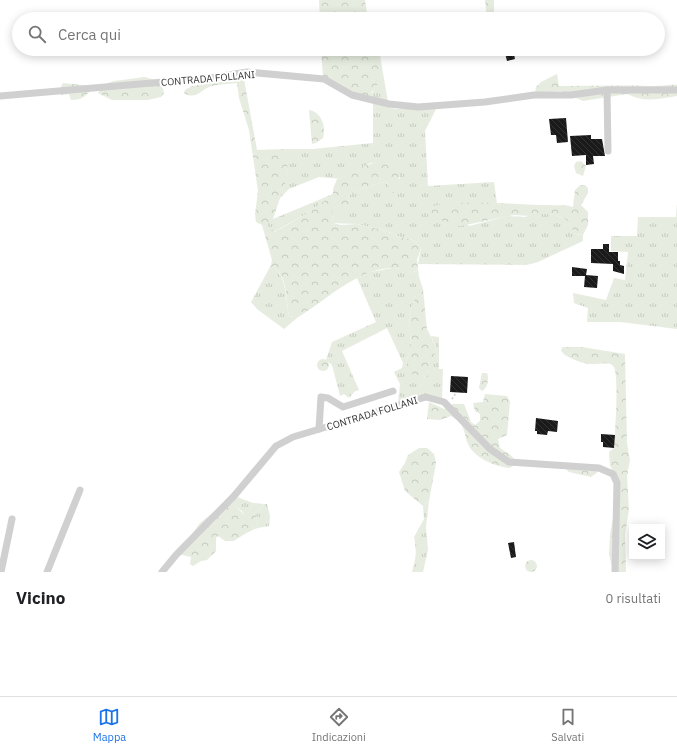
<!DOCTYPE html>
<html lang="it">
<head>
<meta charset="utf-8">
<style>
  :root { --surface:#fff; --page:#f2f2f2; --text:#202124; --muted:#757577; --line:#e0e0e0; --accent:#1a73e8 }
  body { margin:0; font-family:"IBM Plex Sans",sans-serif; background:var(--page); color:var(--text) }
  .controls { position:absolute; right:12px; bottom:12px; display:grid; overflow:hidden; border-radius:0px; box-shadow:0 2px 10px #0003 }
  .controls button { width:36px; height:36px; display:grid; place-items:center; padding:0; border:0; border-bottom:1px solid var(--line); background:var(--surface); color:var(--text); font:20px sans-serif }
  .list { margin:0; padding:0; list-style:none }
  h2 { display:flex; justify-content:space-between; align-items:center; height:52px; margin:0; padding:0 16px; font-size:17px }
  h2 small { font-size:13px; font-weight:400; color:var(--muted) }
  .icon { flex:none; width:22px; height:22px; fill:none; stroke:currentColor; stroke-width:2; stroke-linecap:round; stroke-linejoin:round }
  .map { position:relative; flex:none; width:677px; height:572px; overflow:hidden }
  .search { position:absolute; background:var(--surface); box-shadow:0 2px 10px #0003; left:12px; right:12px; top:12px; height:44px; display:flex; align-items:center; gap:10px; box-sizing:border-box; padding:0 14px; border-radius:22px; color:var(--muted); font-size:15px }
  .sheet { height:124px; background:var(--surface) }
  nav { display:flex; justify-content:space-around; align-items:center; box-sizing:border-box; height:56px; border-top:1px solid var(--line); background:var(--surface); font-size:11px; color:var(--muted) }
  nav a { display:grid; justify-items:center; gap:2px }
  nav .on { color:var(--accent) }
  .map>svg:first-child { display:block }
  .grass { fill:url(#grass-tufts) }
  .forest { fill:url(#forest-crowns) }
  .building { fill:url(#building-back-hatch) }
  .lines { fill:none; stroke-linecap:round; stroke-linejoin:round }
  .path { stroke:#cdcdcd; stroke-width:1.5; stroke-dasharray:2 2; stroke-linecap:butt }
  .minor { stroke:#d0d0d0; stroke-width:7 }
  .labels { text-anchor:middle; stroke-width:4; stroke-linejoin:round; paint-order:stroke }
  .street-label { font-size:10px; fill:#333; stroke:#fff }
</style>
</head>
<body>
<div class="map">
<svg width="677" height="572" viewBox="0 0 677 572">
  <defs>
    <pattern id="grass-tufts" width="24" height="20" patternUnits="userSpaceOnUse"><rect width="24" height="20" fill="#e6ecdf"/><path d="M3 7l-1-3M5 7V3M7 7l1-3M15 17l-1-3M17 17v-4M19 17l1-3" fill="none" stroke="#c6cbc0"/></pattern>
    <pattern id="forest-crowns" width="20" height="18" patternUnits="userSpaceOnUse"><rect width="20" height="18" fill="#e6ecdf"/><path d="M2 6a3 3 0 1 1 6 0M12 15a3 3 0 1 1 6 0" fill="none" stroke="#c6cbc0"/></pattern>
    <pattern id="building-back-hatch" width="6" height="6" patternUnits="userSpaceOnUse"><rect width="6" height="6" fill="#1a1a1a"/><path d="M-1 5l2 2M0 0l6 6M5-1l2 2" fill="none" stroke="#333"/></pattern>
  </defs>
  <rect width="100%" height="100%" fill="#fff"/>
  <g class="grass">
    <path d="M383 73 388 102 365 95 372 93Z"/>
    <path d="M373 103 396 109H436L425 131 428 186 494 182 497 204H450L469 226 508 216 525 217 536 213H542L555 215 567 220 575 234 583 235V241L538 262 526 265 418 264 421 248 413 240 397 236 386 231 357 224 333 223 332 213 334 207 337 208 349 201 347 197 355 191 384 182 388 183 389 188 400 178 395 165 382 162 370 163 342 179 319 177 289 189 280 198C286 180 290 168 285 149H313L373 143Z"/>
    <path d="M333 194 311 211 274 232 266 225 273 219Z"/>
    <path d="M677 204V329L620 322H587L588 308 574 303 573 293 606 300 614 278 625 280 628 252 611 251V236H637L638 217H676Z"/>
    <path d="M271 265C288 278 285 296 289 316L297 318 284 329 257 309 251 302Z"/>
    <path d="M393 268 405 269 413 273 418 268 419 277 423 289 416 285V295L409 316 411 348 407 360 422 380 428 375 436 347 431 336 439 337V369H443L442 399 428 397 398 404 400 384 394 372 402 368 403 363 387 328 342 351 359 390 354 392 349 398 344 394 340 396 332 365 326 360 332 342 376 322 357 278 370 272Z"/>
    <path d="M237 497 253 503 246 518 242 511 231 503Z"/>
    <path d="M429 501 426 527 428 550 423 572H412C416 557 417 553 414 537L424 519 423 506Z"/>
    <path d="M264 504H267L270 516 269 526 258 528 256 514Z"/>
  </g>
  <g class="forest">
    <path d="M319 0H365L368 19H320Z"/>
    <path d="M485 0H494V19H487Z"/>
    <path d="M321 49H379L383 73 376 87 369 95H365L350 91 323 76Z"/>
    <path d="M557 74 559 86C589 86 620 85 649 86 658 87 668 84 677 85V96C659 99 644 103 627 94L583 101 561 91 535 93 536 87 541 82Z"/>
    <path d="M145 77 154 80 162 86 164 93 161 97 148 100H112L98 93 105 84 114 81Z"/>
    <path d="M244 79 257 150 285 149 288 160 286 180 273 219 266 225 275 232 311 211 333 194V189L337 179H342C354 171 386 151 397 168 401 173 400 177 397 182V189L393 193 389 192 388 183 384 182 355 191 347 197 352 209 346 212 334 207 332 213 333 223 341 225 357 224 386 231 397 236 413 240 421 248 417 260 418 268 413 273C373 253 329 299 297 318L289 316C285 295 289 278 271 265L272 260 262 225 256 222 255 214 258 191 249 130 239 98 237 83C230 84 216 84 209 87 200 91 195 100 184 93L185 90 192 86Z"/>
    <path d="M63 83 92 86C88 96 82 100 71 100L69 94 61 95 60 89Z"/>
    <path d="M309 110C322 112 326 127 323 138L316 143 312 144Z"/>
    <path d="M581 161 586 166 583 176 576 173 574 166 576 162Z"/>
    <path d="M580 185H585L588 188V193L581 205 588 212V225L583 235 575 234 567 220 555 215 536 213 530 216 514 215 461 226 447 224 430 212 428 207C472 197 520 207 565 205L573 207 575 190Z"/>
    <path d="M416 284 423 289 427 329 436 347 433 361 428 375 422 380 413 375 407 366V360L411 348 409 316 416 295Z"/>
    <path d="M563 347H582L625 354 627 443 630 460 627 476 629 509 625 535 626 572H613L609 554 610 534 616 503 617 478 610 466 609 452 614 448C615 433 619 377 614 367 610 360 598 365 591 364 584 364 563 357 561 350Z"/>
    <circle cx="323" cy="365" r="6"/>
    <path d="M482 373H487C489 378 488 388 482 391L479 388Z"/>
    <path d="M485 394 507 396 510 402 507 435 498 439 500 448C507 453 514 455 516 464L510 468C496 467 474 458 468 444 463 431 466 425 451 416L440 420 427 419 429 402 444 409 453 404H464L471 422 475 425 480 421V414L475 411 473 403 483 402Z"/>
    <path d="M419 448H427L434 454 436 463 429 501 423 506 405 491 399 472 405 463 408 455Z"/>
    <path d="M566 469 599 471 591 477 569 472Z"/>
    <path d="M227 501 235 505 246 517 253 503 264 504 256 514 258 528C253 529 238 538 234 541H225L218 536 216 538V551L207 560 201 561 193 566 190 564 191 557 178 554 200 523Z"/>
    <circle cx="531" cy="566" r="6"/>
  </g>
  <g class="building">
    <path d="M492 49H513L515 59 507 61 505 53 494 56Z"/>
    <path d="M566 118 568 142 557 143 556 135H551L549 119Z"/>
    <path d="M591 135V139H602L605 156H593L594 164 586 165V155L572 156 570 136Z"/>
    <path d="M603 244H609V252H618V261H620V265L624 266V274L613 271V264L591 263V249H603Z"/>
    <path d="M572 267 587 269 586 275 598 276 597 288 584 287 585 276H572Z"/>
    <path d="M451 376 468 377 467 393 450 392Z"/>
    <path d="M536 418 558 421 557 432 548 431 547 435 537 434V431H535Z"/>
    <path d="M601 434 615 435 614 448 603 447V442H601Z"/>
    <path d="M514 542 516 557 511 558 508 543Z"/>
  </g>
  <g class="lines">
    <path class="path" d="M452 399 456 393"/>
    <g class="minor">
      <path d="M607 90 608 151"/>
      <path d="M0 96 210 78 247 72 324 79 352 95 389 104 418 107 485 102 534 95H571L607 90H677"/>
      <path d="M319 429 321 397 328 398 343 407 393 391"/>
      <path d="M1 572 12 519"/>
      <path d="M47 572 80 490"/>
      <path d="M162 572 176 555 234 496 276 446 293 437 426 397 444 402 490 449 509 462 599 468 613 474 617 483 615 572"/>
    </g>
  </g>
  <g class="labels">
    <g class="street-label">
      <text transform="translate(208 78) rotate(-5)" y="4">CONTRADA FOLLANI</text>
      <text transform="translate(372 413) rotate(-17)" y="4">CONTRADA FOLLANI</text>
    </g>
  </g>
</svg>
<div class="controls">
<button><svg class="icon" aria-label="layers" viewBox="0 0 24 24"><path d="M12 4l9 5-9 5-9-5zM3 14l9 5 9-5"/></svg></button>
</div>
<div class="search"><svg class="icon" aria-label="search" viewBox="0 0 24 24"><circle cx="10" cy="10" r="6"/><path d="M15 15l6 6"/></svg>Cerca qui</div>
</div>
<section class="sheet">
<h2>Vicino<small>0 risultati</small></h2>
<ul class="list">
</ul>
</section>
<nav>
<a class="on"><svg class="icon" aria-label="map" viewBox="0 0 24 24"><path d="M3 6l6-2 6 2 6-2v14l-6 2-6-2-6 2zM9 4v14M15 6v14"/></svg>Mappa</a>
<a><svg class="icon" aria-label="directions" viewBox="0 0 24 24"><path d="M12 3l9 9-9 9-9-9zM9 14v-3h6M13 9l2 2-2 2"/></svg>Indicazioni</a>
<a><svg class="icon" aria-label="saved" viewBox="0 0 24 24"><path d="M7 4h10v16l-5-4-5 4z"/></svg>Salvati</a>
</nav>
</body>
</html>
